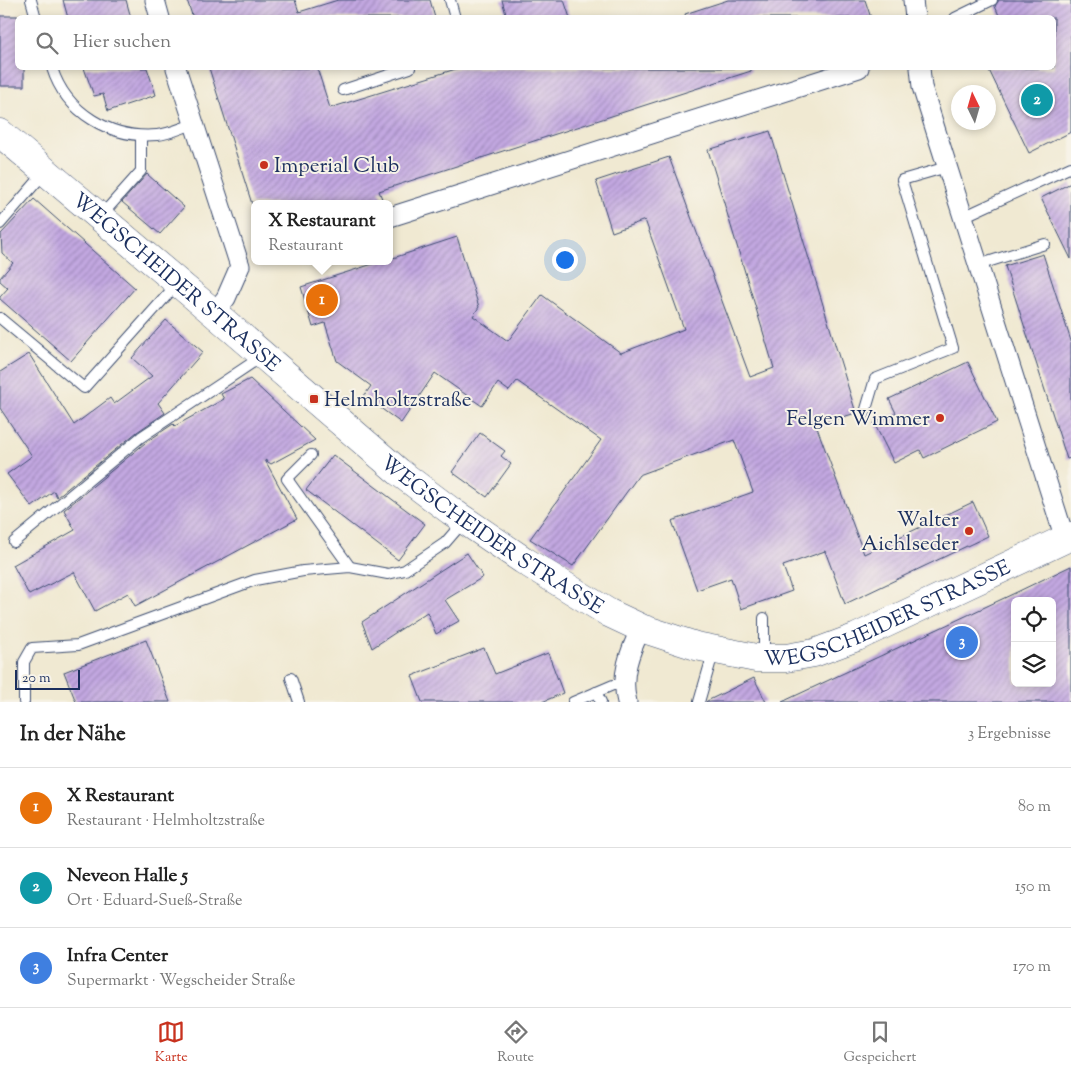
<!DOCTYPE html>
<html lang="de">
<head>
<meta charset="utf-8">
<style>
  :root { --surface:#fff; --page:#f2f2f2; --text:#222; --muted:#767676; --line:#e0e0e0; --accent:#c8321e }
  body { margin:0; font-family:"Sorts Mill Goudy",serif; background:var(--page); color:var(--text) }
  .controls { position:absolute; right:15px; bottom:15px; display:grid; overflow:hidden; border-radius:8px; box-shadow:0 2px 8px #0003 }
  .controls button { width:45px; height:45px; display:grid; place-items:center; padding:0; border:0; border-bottom:1px solid var(--line); background:var(--surface); color:var(--text); font:25px sans-serif }
  .compass { position:absolute; left:951px; top:85px; width:45px; height:45px; border-radius:50%; background:var(--surface); box-shadow:0 2px 8px #0003; rotate:355deg }
  .scale { position:absolute; left:15px; bottom:12px; width:65px; box-sizing:border-box; padding-left:5px; border:2px solid #1b2f5e; border-top:0; font-size:14px; line-height:18px; white-space:nowrap; color:#1b2f5e; -webkit-text-stroke:4px #f7f3e8; paint-order:stroke }
  .you { position:absolute; left:564px; top:259px; width:18px; height:18px; margin:-12px; border:4px solid #fff; border-radius:50%; background:#1a73e8; box-shadow:0 0 0 8px #1a73e833 }
  .badge { display:grid; place-items:center; width:32px; height:32px; border-radius:50%; background:var(--accent); color:#fff; font-size:16px; font-weight:700 }
  .pin { position:absolute; translate:-50% -50%; border:2px solid #fff; box-shadow:0 1px 5px #0006 }
  .popup { position:absolute; left:251px; top:200px; width:142px; height:65px; box-sizing:border-box; display:grid; place-content:center; border-radius:8px; background:var(--surface); filter:drop-shadow(0 1px 4px #0005); font-size:16px; white-space:nowrap; color:var(--muted) }
  .popup b { font-size:19px; color:var(--text) }
  .popup::after { content:''; position:absolute; left:50%; top:100%; margin-left:-10px; border:10px solid transparent; border-top-color:var(--surface) }
  .list { margin:0; padding:0; list-style:none }
  h2 { display:flex; justify-content:space-between; align-items:center; height:65px; margin:0; padding:0 20px; font-size:21px }
  h2 small { font-size:16px; font-weight:400; color:var(--muted) }
  .list li { display:grid; grid-template-columns:32px 1fr auto; gap:15px; align-items:center; box-sizing:border-box; height:80px; padding:0 20px; border-top:1px solid var(--line) }
  .list b { display:block; font-size:19px; white-space:nowrap }
  .list p { margin:0; font-size:16px; white-space:nowrap; color:var(--muted) }
  .list em { font-size:16px; font-style:normal; color:var(--muted) }
  .icon { flex:none; width:28px; height:28px; fill:none; stroke:currentColor; stroke-width:2; stroke-linecap:round; stroke-linejoin:round }
  .map { position:relative; flex:none; width:1071px; height:702px; overflow:hidden }
  .search { position:absolute; background:var(--surface); box-shadow:0 2px 8px #0003; left:15px; right:15px; top:15px; height:55px; display:flex; align-items:center; gap:12px; box-sizing:border-box; padding:0 18px; border-radius:8px; color:var(--muted); font-size:19px }
  .sheet { height:305px; background:var(--surface) }
  nav { display:flex; justify-content:space-around; align-items:center; box-sizing:border-box; height:70px; border-top:1px solid var(--line); background:var(--surface); font-size:14px; color:var(--muted) }
  nav a { display:grid; justify-items:center; gap:2px }
  nav .on { color:var(--accent) }
  .map>svg:first-child { display:block }
  .building { fill:url(#building-hatch); fill-rule:evenodd }
  .lines { fill:none; stroke-linecap:round; stroke-linejoin:round }
  .lane-casing { stroke:#3b4b6f; stroke-width:12 }
  .street-casing { stroke:#3b4b6f; stroke-width:21 }
  .secondary-casing { stroke:#3b4b6f; stroke-width:29 }
  .lane { stroke:#fff; stroke-width:10 }
  .street { stroke:#fff; stroke-width:19 }
  .secondary { stroke:#fff; stroke-width:28 }
  .poi-dot { fill:#c8321e; stroke:#f7f3e8; stroke-width:2 }
  .labels { text-anchor:middle; stroke-width:4; stroke-linejoin:round; paint-order:stroke }
  .poi-label { font-size:21px; fill:#1b2f5e; stroke:#f7f3e8; text-anchor:start }
  .street-label { font-size:21px; fill:#1b2f5e; stroke:#f7f3e8 }
</style>
</head>
<body>
<div class="map">
<svg width="1071" height="702" viewBox="0 0 1071 702">
  <defs>
    <pattern id="building-hatch" width="6" height="6" patternUnits="userSpaceOnUse" patternTransform="scale(1.25)"><rect width="6" height="6" fill="#c3a8e1"/><path d="M-1 1l2-2M0 6l6-6M5 7l2-2" fill="none" stroke="#9e89ba"/></pattern>
  </defs>
  <rect width="100%" height="100%" fill="#f7f3e8"/>
  <filter id="ink" filterUnits="userSpaceOnUse"><feTurbulence type="fractalNoise" baseFrequency=".02" numOctaves="2"/><feDisplacementMap in="SourceGraphic" scale="10" xChannelSelector="R" yChannelSelector="G"/><feConvolveMatrix kernelMatrix="1 2 1 2 8 2 1 2 1" color-interpolation-filters="sRGB"/></filter>
  <filter id="wash" filterUnits="userSpaceOnUse"><feTurbulence type="fractalNoise" baseFrequency=".0096" numOctaves="4" result="noise"/><feDisplacementMap in="SourceGraphic" scale="20" xChannelSelector="R" yChannelSelector="G"/><feGaussianBlur stdDeviation="1.12" result="paint"/><feColorMatrix in="noise" values="0 0 0 0 0 0 0 0 0 0 0 0 0 0 0 0 0 1.4 0 .05"/><feComposite in="paint" operator="in"/></filter>
  <g filter="url(#wash)">
    <rect width="100%" height="100%" fill="#f0e9d2"/>
    <g id="blocks">
      <g class="building">
        <path d="M63 0H126L131 18H68Z"/>
        <path d="M187 0H295L299 12 338 0H430L435 18H193Z"/>
        <path d="M502 0H564L570 18H507Z"/>
        <path d="M728 0H865L871 18H686L685 14Z"/>
        <path d="M999 0H1071V132L1029 153 988 68H1054V18H1000L995 6Z"/>
        <path d="M0 16H18V68H24V86H0Z"/>
        <path d="M84 68H147L156 95 108 111 103 94 94 96Z"/>
        <path d="M209 68H317L330 108 459 68H751V71L379 191 384 204H252Z"/>
        <path d="M770 131 856 413 816 425 864 554 973 502 988 536 845 604 825 551 783 566 792 591 741 609 731 578 697 590 672 521 753 492 734 440 639 475 573 566 530 539 601 440 517 381 509 391 498 383 482 406 435 373 401 423 364 396 371 386 337 361 325 323 313 327 301 287 382 261H390V259L457 237 479 307 473 316 508 341 542 295 621 353 684 329 645 220 612 232 596 181 669 157 750 377 774 368 708 150Z"/>
        <path d="M147 174 184 207 160 234 122 202Z"/>
        <path d="M1071 183V259L1041 198Z"/>
        <path d="M34 199 135 288 71 361 0 299V297L8 288 0 281V278L13 263 2 253 1 234Z"/>
        <path d="M1043 254 1071 341V458L1067 459 1005 266Z"/>
        <path d="M166 320 203 352 158 403 165 413 137 432 57 497 54 491 32 507 7 474 32 456 0 408V372L29 354 74 425 110 398 114 404 152 376 132 358Z"/>
        <path d="M968 362 997 422 924 458 920 450 894 463 874 423 896 413 889 399Z"/>
        <path d="M250 379 315 440 271 464 265 460 297 519 135 606 128 593 95 611 74 572 29 595 13 565 75 530 64 510 145 443 173 424 175 426 224 399 221 394Z"/>
        <path d="M480 433 505 451 501 456 511 464 487 497 452 472Z"/>
        <path d="M333 455 425 524 398 560 306 490Z"/>
        <path d="M467 553 483 577 445 600 459 621 436 634 427 612 372 648 362 622Z"/>
        <path d="M1071 566V702H782L1015 593ZM1015 601H1052V683H1015Z"/>
        <path d="M146 640 170 702H76L64 672Z"/>
        <path d="M484 648 495 674 548 653 563 693 542 702H422L412 676Z"/>
        <path d="M754 678 766 702H706L707 701Z"/>
      </g>
    </g>
  </g>
  <g filter="url(#ink)">
    <use href="#blocks" fill-opacity="0" stroke="#3b4b6f" stroke-width="1"/>
    <g class="lines">
      <defs>
        <g id="lane">
          <path d="M31 0 36 18"/>
          <path d="M450 0 455 18"/>
          <path d="M955 18 992 0"/>
          <path d="M52 68C66 113 111 139 157 135 170 134 183 127 194 124"/>
          <path d="M343 90 410 68"/>
          <path d="M100 217 141 171V136"/>
          <path d="M963 217 1071 167"/>
          <path d="M0 224 45 172"/>
          <path d="M978 265 1045 244"/>
          <path d="M0 318 84 388 177 284"/>
          <path d="M864 416 875 379 953 348 902 180 947 167"/>
          <path d="M311 455 287 479 350 567"/>
          <path d="M14 542 141 437 261 357"/>
          <path d="M764 618V657"/>
          <path d="M291 678 299 702"/>
          <path d="M596 692 601 702"/>
          <path d="M24 702V662L32 648 78 645 255 580 303 571 350 567 388 574 405 570 445 543 464 521"/>
          <path d="M573 702 613 685H625"/>
          <path d="M699 702 714 650"/>
        </g>
        <g id="street">
          <path d="M155 0 160 18"/>
          <path d="M913 0 915 18"/>
          <path d="M176 68 240 266 226 298 214 313"/>
          <path d="M920 68 922 87 1065 539"/>
          <path d="M390 217 859 68"/>
          <path d="M627 702C620 676 630 651 641 628"/>
        </g>
        <g id="secondary">
          <path id="s1" d="M0 133 214 313 399 472 451 511 523 560 609 613 641 628 696 646 756 658H786L814 653 857 637 1071 536"/>
        </g>
      </defs>
      <use href="#lane" class="lane-casing"/>
      <use href="#street" class="street-casing"/>
      <use href="#secondary" class="secondary-casing"/>
      <use href="#lane" class="lane"/>
      <use href="#street" class="street"/>
      <use href="#secondary" class="secondary"/>
    </g>
  </g>
  <g class="poi-dot">
    <circle cx="264" cy="165" r="5"/>
    <rect x="309" y="394" width="10" height="10" rx="2.5"/>
    <circle cx="940" cy="418" r="5"/>
    <circle cx="969" cy="531" r="5"/>
  </g>
  <g class="labels">
    <g class="poi-label">
      <text x="274" y="172">Imperial Club</text>
      <text x="324" y="406">Helmholtzstraße</text>
      <text x="930" y="425" text-anchor="end">Felgen Wimmer</text>
      <text x="959" y="526" text-anchor="end">Walter<tspan x="959" dy="24">Aichlseder</tspan></text>
    </g>
    <g class="street-label">
      <text dy="7" stroke="none"><textPath href="#s1" startOffset="231">WEGSCHEIDER STRASSE</textPath></text>
      <text dy="7" stroke="none"><textPath href="#s1" startOffset="636">WEGSCHEIDER STRASSE</textPath></text>
      <text dy="7" stroke="none"><textPath href="#s1" startOffset="1071">WEGSCHEIDER STRASSE</textPath></text>
    </g>
  </g>
</svg>
<div class="controls">
<button><svg class="icon" aria-label="locate" viewBox="0 0 24 24"><circle cx="12" cy="12" r="6"/><path d="M12 2v4M12 18v4M2 12h4M18 12h4"/></svg></button>
<button><svg class="icon" aria-label="layers" viewBox="0 0 24 24"><path d="M12 4l9 5-9 5-9-5zM3 14l9 5 9-5"/></svg></button>
</div>
<svg class="compass" viewBox="-18 -18 36 36"><path d="M0-13l5 13h-10z" fill="#e53935"/><path d="M0 13l5-13h-10z" fill="#767676"/></svg>
<div class="scale">20 m</div>
<div class="you"></div>
<div class="pin badge" style="left:322px;top:300px;background:#e8710a">1</div>
<div class="popup"><b>X Restaurant</b>Restaurant</div>
<div class="pin badge" style="left:1037px;top:100px;background:#0f9aa8">2</div>
<div class="pin badge" style="left:962px;top:642px;background:#3f7fe0">3</div>
<div class="search"><svg class="icon" aria-label="search" viewBox="0 0 24 24"><circle cx="10" cy="10" r="6"/><path d="M15 15l6 6"/></svg>Hier suchen</div>
</div>
<section class="sheet">
<h2>In der Nähe<small>3 Ergebnisse</small></h2>
<ul class="list">
<li><span class="badge" style="background:#e8710a">1</span><div><b>X Restaurant</b><p>Restaurant · Helmholtzstraße</p></div><em>80 m</em></li>
<li><span class="badge" style="background:#0f9aa8">2</span><div><b>Neveon Halle 5</b><p>Ort · Eduard-Sueß-Straße</p></div><em>150 m</em></li>
<li><span class="badge" style="background:#3f7fe0">3</span><div><b>Infra Center</b><p>Supermarkt · Wegscheider Straße</p></div><em>170 m</em></li>
</ul>
</section>
<nav>
<a class="on"><svg class="icon" aria-label="map" viewBox="0 0 24 24"><path d="M3 6l6-2 6 2 6-2v14l-6 2-6-2-6 2zM9 4v14M15 6v14"/></svg>Karte</a>
<a><svg class="icon" aria-label="directions" viewBox="0 0 24 24"><path d="M12 3l9 9-9 9-9-9zM9 14v-3h6M13 9l2 2-2 2"/></svg>Route</a>
<a><svg class="icon" aria-label="saved" viewBox="0 0 24 24"><path d="M7 4h10v16l-5-4-5 4z"/></svg>Gespeichert</a>
</nav>
</body>
</html>
